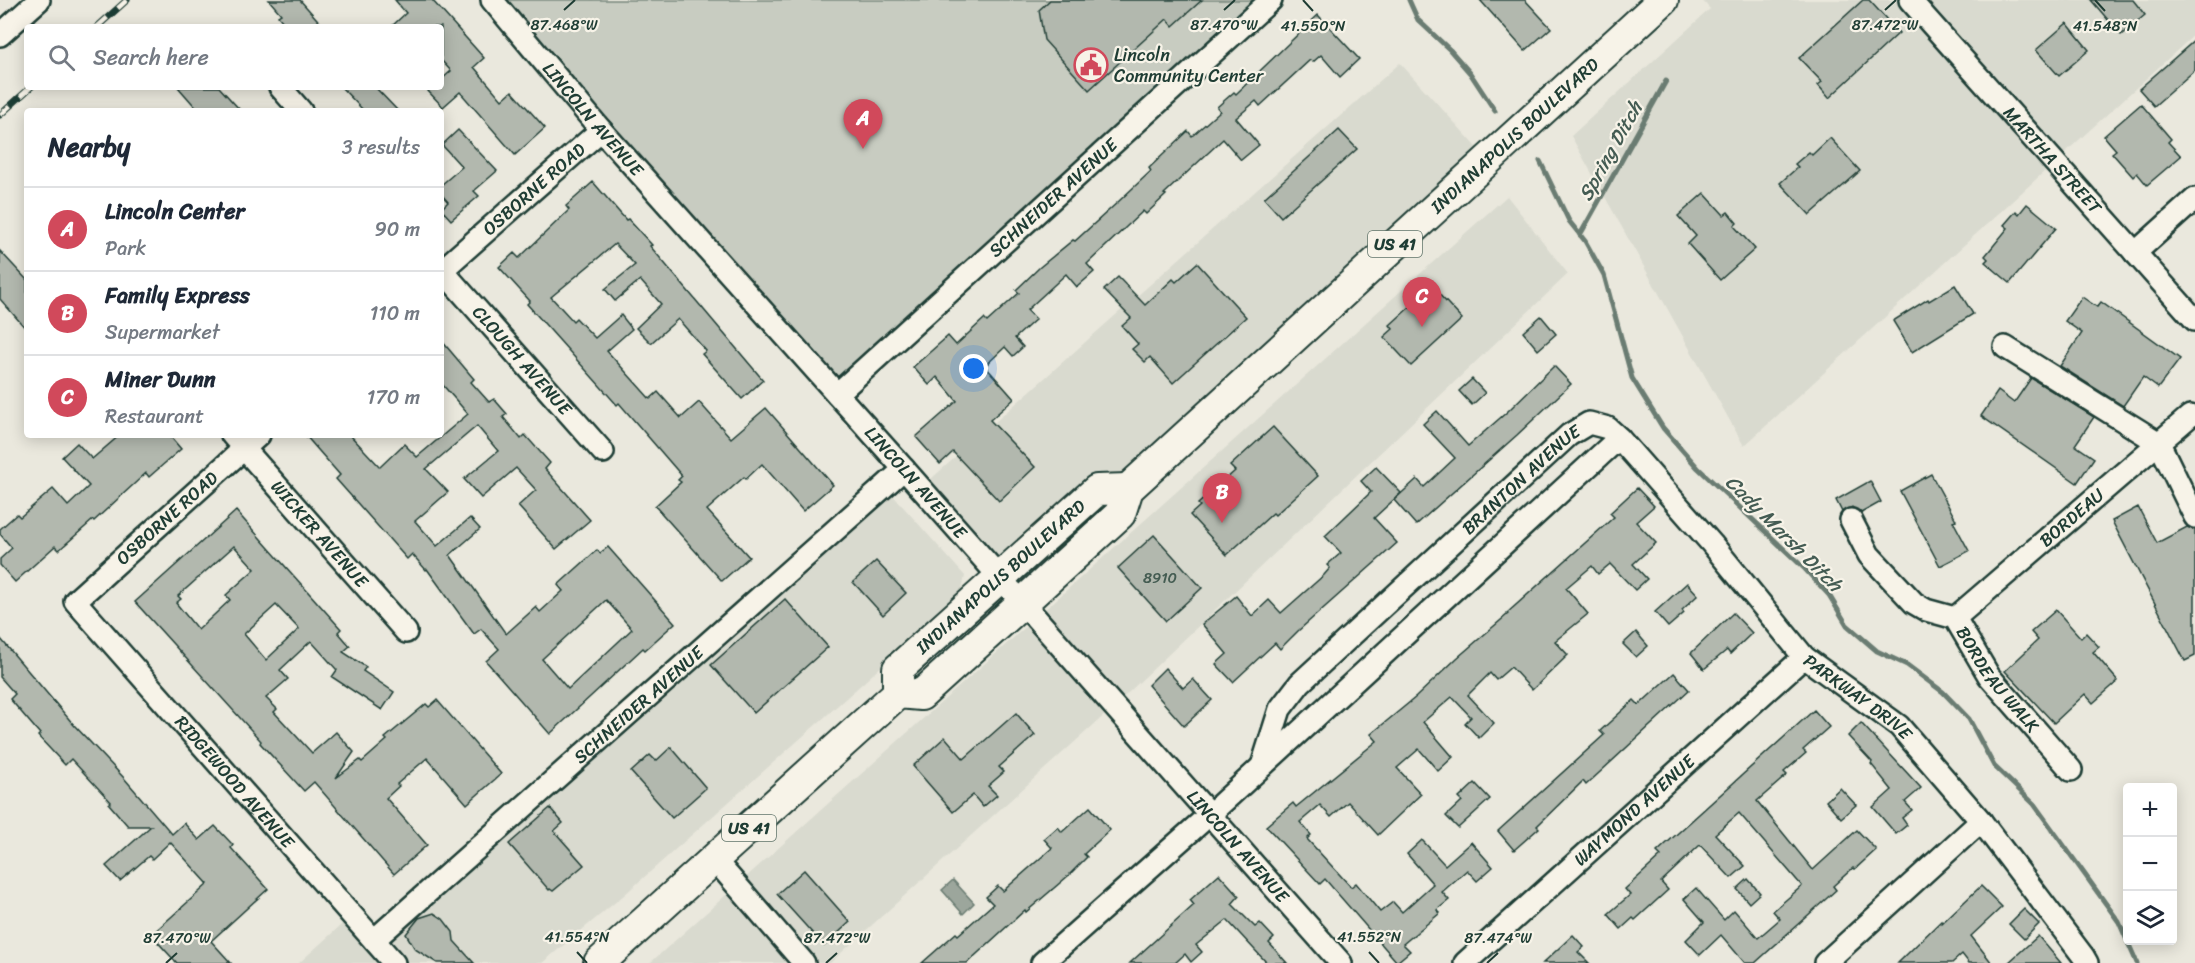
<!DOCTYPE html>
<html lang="en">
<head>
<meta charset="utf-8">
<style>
  :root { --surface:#fff; --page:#f2f2f3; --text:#1f2937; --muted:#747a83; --line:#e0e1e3; --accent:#d1495b }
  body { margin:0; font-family:Sriracha,sans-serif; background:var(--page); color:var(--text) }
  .controls { position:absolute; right:18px; bottom:18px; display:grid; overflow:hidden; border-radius:6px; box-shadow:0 3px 15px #0003 }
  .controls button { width:54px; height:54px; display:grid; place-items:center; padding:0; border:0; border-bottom:2px solid var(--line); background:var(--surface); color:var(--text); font:30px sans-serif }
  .you { position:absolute; left:974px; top:369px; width:21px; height:21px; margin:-15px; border:4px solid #fff; border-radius:50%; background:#1a73e8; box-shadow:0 0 0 9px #1a73e833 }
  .badge { display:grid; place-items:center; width:39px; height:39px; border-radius:50%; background:var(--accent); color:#fff; font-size:20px; font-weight:700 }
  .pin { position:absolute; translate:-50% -50px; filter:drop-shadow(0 2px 3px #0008) }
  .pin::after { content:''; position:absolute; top:32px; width:21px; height:18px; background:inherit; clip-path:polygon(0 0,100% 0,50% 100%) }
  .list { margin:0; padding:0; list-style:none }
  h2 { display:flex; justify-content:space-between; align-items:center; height:78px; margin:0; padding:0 24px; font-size:26px }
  h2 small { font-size:20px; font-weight:400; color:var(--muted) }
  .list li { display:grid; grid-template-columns:39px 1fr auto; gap:18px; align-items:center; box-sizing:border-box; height:84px; padding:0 24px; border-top:2px solid var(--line) }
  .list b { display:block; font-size:22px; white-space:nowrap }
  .list p { margin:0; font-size:20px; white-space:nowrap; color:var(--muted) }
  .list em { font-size:20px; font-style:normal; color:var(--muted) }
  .icon { flex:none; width:33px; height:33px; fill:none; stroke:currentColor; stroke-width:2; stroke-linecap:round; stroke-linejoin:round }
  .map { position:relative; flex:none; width:2195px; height:963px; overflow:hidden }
  .search { position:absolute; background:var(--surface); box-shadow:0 3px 15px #0003; left:24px; top:24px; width:420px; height:66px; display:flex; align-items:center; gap:15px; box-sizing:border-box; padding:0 21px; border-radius:6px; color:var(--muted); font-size:22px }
  .panel { position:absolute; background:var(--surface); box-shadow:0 3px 15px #0003; left:24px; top:108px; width:420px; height:330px; border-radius:6px }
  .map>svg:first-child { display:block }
  .built { fill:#d9dacf }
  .green { fill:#c8ccc1; stroke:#74847a; stroke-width:1.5 }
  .water { fill:#9ca69c; stroke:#6a7c72; stroke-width:1.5 }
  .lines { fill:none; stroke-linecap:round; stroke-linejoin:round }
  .stream { stroke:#6a7c72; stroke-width:5 }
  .building { fill:#b2b8ae; stroke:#1f3d34; stroke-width:1.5; fill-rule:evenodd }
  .minor-casing { stroke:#1f3d34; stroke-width:26 }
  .highway-casing { stroke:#1f3d34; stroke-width:34 }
  .minor { stroke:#f7f3e8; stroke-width:21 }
  .highway { stroke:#f7f3e8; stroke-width:30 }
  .rail-casing { stroke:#1f3d34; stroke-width:7 }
  .rail { stroke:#f7f3e8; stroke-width:4.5; stroke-dasharray:14; stroke-linecap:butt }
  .ticks { fill:none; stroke:#1f3d34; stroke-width:2 }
  .labels { text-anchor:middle; stroke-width:4.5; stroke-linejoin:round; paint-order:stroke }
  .number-label { font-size:15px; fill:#445c52 }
  .shield { fill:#f7f3e8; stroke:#60746a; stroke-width:1.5 }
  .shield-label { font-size:16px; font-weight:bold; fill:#1f3d34 }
  .poi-label { font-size:18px; fill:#1f3d34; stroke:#f7f3e8; text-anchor:start }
  .street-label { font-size:18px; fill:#1f3d34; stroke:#f7f3e8 }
  .water-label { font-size:20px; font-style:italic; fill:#445c53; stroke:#f7f3e8 }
  .ticks-label { font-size:15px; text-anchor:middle; fill:#1f3d34; stroke:#f7f3e8; stroke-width:4.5; stroke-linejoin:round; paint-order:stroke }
</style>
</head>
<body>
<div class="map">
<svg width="2195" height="963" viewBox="0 0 2195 963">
  <rect width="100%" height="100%" fill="#eae8dd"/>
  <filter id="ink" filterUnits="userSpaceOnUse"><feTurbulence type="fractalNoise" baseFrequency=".0167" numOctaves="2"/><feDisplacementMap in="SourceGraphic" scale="12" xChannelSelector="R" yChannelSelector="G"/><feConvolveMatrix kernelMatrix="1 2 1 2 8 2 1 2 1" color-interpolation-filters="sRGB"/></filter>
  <g filter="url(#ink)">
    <g class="built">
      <path d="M1702 0H2195V34L1744 446 1571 136 1710 9Z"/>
      <path d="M1400 63 1486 157 1127 485 999 573 923 486Z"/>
      <path d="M1507 196 1568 274 1109 711 830 963H650Z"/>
      <path d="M889 491 965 576 961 594 863 683 624 895 542 963H299L350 917 374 944Z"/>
    </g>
    <path class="green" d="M500 0H1257L838 385Z"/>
    <path class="water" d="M953 880 974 903 963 914 942 890Z"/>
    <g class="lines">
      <g class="stream">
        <path d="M1409 0 1418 20 1450 50 1470 73 1495 111"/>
        <path d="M1540 161 1569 221 1585 241 1604 275 1632 378 1663 428 1698 468 1805 569 1829 595 1847 625 1877 651 1907 665 1943 692 1969 719 1994 766 2034 804 2119 922 2137 963"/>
        <path d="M1580 235 1666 81"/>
      </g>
    </g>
    <g class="building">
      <path d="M269 0H300L324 27H287L278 16 281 14Z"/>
      <path d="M395 0H432L484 58 474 67 502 100 512 91 545 128 515 155 460 92 443 107 428 91 433 87H441V80L451 71 441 60V27H391L406 13Z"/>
      <path d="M1050 0H1202L1173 26 1167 19 1089 90 1044 40 1039 10Z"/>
      <path d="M1480 0H1525L1551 28 1525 51Z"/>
      <path d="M1863 0H1869L1899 33 1829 98 1818 85 1822 82 1799 58Z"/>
      <path d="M2091 0H2133L2145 15 2121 35Z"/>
      <path d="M1318 15 1359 59 1340 77 1321 55 1313 62 1310 60 1260 106 1256 101 1236 118 1259 145 1241 160 1223 139 1164 194 1166 195 1146 214 1143 211 1087 264 1094 272 1077 287 1066 274 1027 310 1036 319 1015 338 1023 347 1013 356 1005 347 985 366 1014 399 990 420 1035 467 999 501 953 452 940 464 916 437 957 401 937 377 929 385 913 367 948 336 956 345 984 319 987 322 1019 293 1016 290 1040 267 1073 240 1075 241 1118 202 1151 171 1149 168 1188 131 1192 136 1220 111 1217 107 1234 92 1236 94Z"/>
      <path d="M2067 23 2089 50 2059 76 2036 50Z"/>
      <path d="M2195 40V70L2154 106 2139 89Z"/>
      <path d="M178 87H219L241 111H199Z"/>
      <path d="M341 87H375L398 111H364Z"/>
      <path d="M2141 104 2171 139 2168 142 2181 156 2147 185 2137 173 2133 177 2112 153 2116 150 2104 136Z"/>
      <path d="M458 130 497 171 474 191 479 196 451 220 441 209 448 202 441 194V185L462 167 442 145Z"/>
      <path d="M1339 130 1357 149 1281 217 1264 198Z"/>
      <path d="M1830 138 1860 171 1810 215 1780 183 1798 167 1795 164 1809 152 1812 155Z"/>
      <path d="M593 182 626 220 628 219 652 245 650 246 763 380 742 399 702 354 706 351 678 319 651 343 636 328 661 304 640 280 615 301 605 289 635 265 615 244 551 297 573 321 576 318 595 338 621 315 632 329 607 351 650 399 658 392 681 418 699 402 731 438 766 408 833 485 803 511 762 464 746 479 744 477 707 510 749 557 722 581 655 506 681 482 678 480 682 476 619 403 617 405 527 304 530 301 499 267 514 253 519 258 569 210 566 206Z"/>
      <path d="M1704 193 1724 215 1728 212 1737 223 1734 226 1755 249 1720 280 1688 244 1696 236 1678 216Z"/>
      <path d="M2027 204 2056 228 2010 283 1985 262 1988 259 1985 256 2008 228 2004 225 2016 211 2019 214Z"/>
      <path d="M0 251 27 280V330L0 299Z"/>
      <path d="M1197 263 1246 317 1173 383 1150 357 1145 362 1132 349 1138 344 1122 326 1131 318 1104 290 1118 277 1145 305 1173 279 1176 282Z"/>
      <path d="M1955 285 1973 314 1912 352 1893 321 1928 299 1929 301Z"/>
      <path d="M1436 291 1462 319 1411 366 1384 337 1393 329 1390 325 1412 305 1416 310Z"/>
      <path d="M2082 297 2097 307 2101 302 2180 359 2158 388 2143 377 2123 406 2060 366 2082 333 2065 321Z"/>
      <path d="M1541 316 1556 334 1538 350 1523 332Z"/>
      <path d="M441 340 474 379 471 382 489 402 494 399 507 414 503 417 521 439 525 435 550 463 545 469 590 520 556 549 518 506 536 490 516 468 481 498 464 479 498 451 477 426 426 469 448 492 415 521 437 546 470 518 480 529 450 555 506 634 536 607 540 612 563 591 558 585 597 550 600 553 608 547 675 623 645 650 643 648 550 734 486 661 499 649 481 629 474 634 427 569 426 570 412 554 407 559 336 479 340 475 305 435H350L380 467 404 444 417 457 468 414 441 383ZM606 600 632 629 568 689 542 659Z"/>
      <path d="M1554 366 1571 384 1517 435 1416 525 1394 500 1417 479 1424 487 1455 458 1423 424 1437 411 1468 446 1507 412Z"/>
      <path d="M2031 378 2094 417 2075 445 2094 458 2077 483 1981 416 1998 391 2014 403Z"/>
      <path d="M1472 379 1485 393 1472 405 1459 391Z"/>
      <path d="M1273 427 1318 476 1275 515 1273 513 1227 555 1190 515 1200 506 1198 504 1235 471 1230 466Z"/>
      <path d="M120 435H169L181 449 149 477 146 473 94 521 93 520 59 550 55 546 15 582 0 565V559L12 548 0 534V529L17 514 20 517 53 489 68 506 89 486 62 457 77 443 92 459Z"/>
      <path d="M1376 467 1401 493 1374 518 1397 543 1298 631 1280 649 1275 643 1233 682 1216 664 1227 654 1202 624 1236 596 1252 616 1269 600 1281 613 1324 575 1330 568 1327 565 1341 553 1325 536 1371 492 1361 481Z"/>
      <path d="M1931 474 1956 520 1953 521 1969 551 1940 566 1900 491Z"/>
      <path d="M1870 481 1881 502 1861 513 1852 507 1842 512 1836 500Z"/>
      <path d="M1637 488 1654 506 1636 522 1656 543 1633 564 1647 579 1635 590 1610 564 1598 574 1592 566 1566 588 1588 614 1555 641 1568 655 1532 690 1511 667 1496 680 1490 673 1468 695 1494 723 1479 738 1465 723 1471 717 1452 697 1423 722 1453 757 1438 771 1419 749 1397 768 1421 794 1378 835 1348 802 1331 817 1320 805 1300 822 1311 835 1307 839 1351 887 1356 883 1380 912 1393 902 1402 912 1433 884 1407 854 1422 840 1445 865 1471 842 1493 867 1477 881 1467 870 1442 892 1449 900 1437 910 1440 913 1403 944 1410 951 1397 962 1325 879 1320 884 1266 826 1293 803 1296 807 1377 741 1371 734 1416 697 1457 658 1508 614 1507 613 1614 517 1610 513Z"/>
      <path d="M2138 507 2157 543 2187 527 2195 530V656L2185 661 2112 521Z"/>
      <path d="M236 511 341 629 338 632 350 646 343 652 366 667 363 671 394 692 382 710 332 677 337 670 311 641 280 670 288 679 266 698 277 709 274 712 312 753 336 732 354 752 336 778 360 760 362 762 387 740 385 738 426 704 429 707 437 700 501 774 467 804 427 758 397 784 399 786 386 798 427 845 394 874 314 782 304 791 260 743 261 741 135 602ZM234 546 255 569 226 595 230 600 198 630 176 603 181 599 178 596ZM276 605 299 629 266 660 244 634Z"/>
      <path d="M1154 535 1202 588 1166 621 1118 568Z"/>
      <path d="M876 561 906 593 883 615 853 582Z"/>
      <path d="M1687 583 1698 595 1682 610 1684 613 1668 627 1655 612Z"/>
      <path d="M785 599 828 647 754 713 711 665Z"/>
      <path d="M2056 610 2081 638 2086 633 2099 647 2093 652 2118 681 2093 703 2085 694 2054 723 2005 671 2038 640 2031 632Z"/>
      <path d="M1733 613 1752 633 1730 654 1727 650 1704 669 1691 653Z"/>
      <path d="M1636 632 1648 646 1636 657 1623 644Z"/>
      <path d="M0 638 74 725 124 778 172 834 184 823 199 840 215 826 233 845 231 848 268 889 211 941 231 963H177L151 935 208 884 170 842 152 859 149 856 120 881 106 866 151 826H128L109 804 111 802 71 759 65 765 38 736 40 734 10 699 15 694 0 677Z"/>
      <path d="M1165 668 1183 688 1193 679 1212 700 1184 726 1148 685Z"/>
      <path d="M1674 673 1689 690 1586 785 1583 781 1537 826 1539 828 1514 850 1498 831 1604 735 1600 731 1634 700 1639 705Z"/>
      <path d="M1814 710 1829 727 1803 750 1806 753 1784 772 1787 775 1757 801 1813 870 1857 830 1876 850 1855 869 1853 868 1833 886 1836 890 1755 963H1745L1721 935 1700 955 1686 940 1704 922 1684 899 1696 888 1724 920 1734 910 1758 938 1780 919 1773 911 1802 886 1739 813 1715 834 1745 866 1731 878 1700 845 1661 882 1668 890 1635 920 1633 918 1621 929 1608 914 1630 895 1625 889 1661 856 1657 852Z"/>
      <path d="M1016 713 1035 735 999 767 1004 772 988 786 997 795 983 807 973 795 953 812 913 766 945 737 964 759Z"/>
      <path d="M1861 723 1921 788 1905 802 1912 810 1902 818 1907 825 1896 834 1873 807 1892 790 1871 764 1872 762 1848 736Z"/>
      <path d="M671 747 706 788 672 818 631 772 650 755 656 761Z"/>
      <path d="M1475 783 1490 799 1458 828 1446 816 1462 801 1459 798Z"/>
      <path d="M1840 788 1856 805 1841 818 1826 801Z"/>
      <path d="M1090 807 1110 830 1084 854 1087 857 1068 876 1026 912 1025 910 967 963H922L956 933 958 935 993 904 986 897 998 886 1003 891 1052 848 1044 839 1058 827 1062 832Z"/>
      <path d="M550 808 563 823 554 831 584 865 553 891 550 889 549 890 509 844Z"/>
      <path d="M804 870 850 922 824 946 777 894Z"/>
      <path d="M1219 874 1239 896 1232 904 1255 927 1260 923 1274 938 1269 943 1287 963H1267L1227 920 1196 945 1202 952 1191 962 1185 954 1175 963H1130L1194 905 1190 900Z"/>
      <path d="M1748 879 1760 893 1749 903 1737 889Z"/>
      <path d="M1981 886 2002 907 1971 936 1992 963H1969L1962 954 1952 963H1898L1941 921 1942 923Z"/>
      <path d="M2024 909 2039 924 2024 939 2009 924Z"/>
      <path d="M434 913 443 919 453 932 454 941 474 963H437L415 949 406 934 419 918Z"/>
      <path d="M1573 935 1584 947 1578 952 1589 963H1543Z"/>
      <path d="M2038 936 2061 963H2008Z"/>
    </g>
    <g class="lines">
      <defs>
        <g id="minor">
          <path id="s1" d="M492 0 601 130 904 469 1341 963"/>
          <path id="s2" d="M1910 0 2195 320"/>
          <path d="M0 35 39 0"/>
          <path d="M280 87 301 111"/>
          <path d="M2135 253 2195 199"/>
          <path id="s3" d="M441 269 603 452"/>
          <path id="s4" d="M441 271 601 130"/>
          <path d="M2005 347 2159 443 2195 517"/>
          <path id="s5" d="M837 394 1271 0"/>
          <path id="s6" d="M232 435 406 632"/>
          <path id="s7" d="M259 435 75 601 394 963"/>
          <path id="s8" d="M1851 520 1869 555 1914 603 1926 610 1955 618 1989 676 2071 770"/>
          <path id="s9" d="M1955 618 2190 416"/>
          <path id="s10" d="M1262 766 1280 709 1300 683 1569 435 1589 423 1608 428 1619 438 1712 544 1804 657 1899 726 1981 821 2083 956 2087 963"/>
          <path d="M714 859 804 963"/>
          <path id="s11" d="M374 940 904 469"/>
          <path d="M1042 963 1209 815 1619 438"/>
          <path id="s12" d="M1465 963 1804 657"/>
          <path d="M1825 963 1981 821"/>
        </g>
        <g id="highway">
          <path id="s13" d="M898 693V669L1097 490 1128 489"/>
          <path id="s14" d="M599 963 898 693 921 695 1120 514 1128 489 1663 0"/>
        </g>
      </defs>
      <use href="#minor" class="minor-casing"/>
      <use href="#highway" class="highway-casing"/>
      <use href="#minor" class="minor"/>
      <use href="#highway" class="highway"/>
      <defs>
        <g id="rail">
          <path d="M97 27 127 0"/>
          <path d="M0 115 31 87"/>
        </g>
      </defs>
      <use href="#rail" class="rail-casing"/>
      <use href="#rail" class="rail"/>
    </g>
  </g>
  <path class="ticks" d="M1303 0 1313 11M2095 0 2105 11M564 10 575 0M1224 10 1235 0M1885 10 1896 0M577 952 587 963M1369 952 1379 963M166 963 177 953M826 963 837 953M1487 963 1498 953"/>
  <defs>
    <symbol id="civic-ring" viewBox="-11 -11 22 22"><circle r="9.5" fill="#f7f3e8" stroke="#d1495b" stroke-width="1.5"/><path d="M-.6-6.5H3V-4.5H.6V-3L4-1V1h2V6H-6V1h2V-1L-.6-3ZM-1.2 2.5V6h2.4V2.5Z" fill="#d1495b"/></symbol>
  </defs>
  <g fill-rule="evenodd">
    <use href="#civic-ring" x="1072" y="46" width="38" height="38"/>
  </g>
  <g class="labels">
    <g class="number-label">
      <text x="1160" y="583">8910</text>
    </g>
    <g class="shield">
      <rect x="1368" y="231" width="54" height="26" rx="4.5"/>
      <rect x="722" y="815" width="54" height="26" rx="4.5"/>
    </g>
    <g class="shield-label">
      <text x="1395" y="250">US 41</text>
      <text x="749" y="834">US 41</text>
    </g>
    <g class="poi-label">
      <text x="1114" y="61">Lincoln<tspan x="1114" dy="21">Community Center</tspan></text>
    </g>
    <g class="street-label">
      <text dy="6" stroke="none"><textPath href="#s1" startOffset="156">LINCOLN AVENUE</textPath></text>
      <text dy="6" stroke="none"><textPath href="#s14" startOffset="1245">INDIANAPOLIS BOULEVARD</textPath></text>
      <text dy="6" stroke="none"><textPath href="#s2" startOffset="214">MARTHA STREET</textPath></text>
      <text dy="6" stroke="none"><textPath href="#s4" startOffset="124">OSBORNE ROAD</textPath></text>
      <text dy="6" stroke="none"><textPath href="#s5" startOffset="292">SCHNEIDER AVENUE</textPath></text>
      <text dy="6" stroke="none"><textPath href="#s3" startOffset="122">CLOUGH AVENUE</textPath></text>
      <text dy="6" stroke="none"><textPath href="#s10" startOffset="393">BRANTON AVENUE</textPath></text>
      <text dy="6" stroke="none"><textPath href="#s1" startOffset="642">LINCOLN AVENUE</textPath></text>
      <text dy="6" stroke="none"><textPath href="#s9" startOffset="154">BORDEAU</textPath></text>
      <text transform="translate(167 518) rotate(-42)" y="6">OSBORNE ROAD</text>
      <text dy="6" stroke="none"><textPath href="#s6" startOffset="132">WICKER AVENUE</textPath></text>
      <text dy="6" stroke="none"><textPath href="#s13" startOffset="162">INDIANAPOLIS BOULEVARD</textPath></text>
      <text dy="6" stroke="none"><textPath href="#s8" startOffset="224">BORDEAU WALK</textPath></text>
      <text dy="6" stroke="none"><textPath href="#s10" startOffset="870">PARKWAY DRIVE</textPath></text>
      <text dy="6" stroke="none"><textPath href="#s11" startOffset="354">SCHNEIDER AVENUE</textPath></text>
      <text dy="6" stroke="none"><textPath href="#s7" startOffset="489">RIDGEWOOD AVENUE</textPath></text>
      <text dy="6" stroke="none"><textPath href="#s12" startOffset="228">WAYMOND AVENUE</textPath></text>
      <text dy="6" stroke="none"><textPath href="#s1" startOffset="1128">LINCOLN AVENUE</textPath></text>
    </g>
    <g class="water-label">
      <text transform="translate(1610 151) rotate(-61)" y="7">Spring Ditch</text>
      <text transform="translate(1784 533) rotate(45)" y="7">Cady Marsh Ditch</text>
    </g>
  </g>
  <g class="ticks-label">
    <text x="564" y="30">87.468°W</text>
    <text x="1224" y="30">87.470°W</text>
    <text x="1885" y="30">87.472°W</text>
    <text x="2105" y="31">41.548°N</text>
    <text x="1313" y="31">41.550°N</text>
    <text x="577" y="942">41.554°N</text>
    <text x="1369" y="942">41.552°N</text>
    <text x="177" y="943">87.470°W</text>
    <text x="837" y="943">87.472°W</text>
    <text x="1498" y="943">87.474°W</text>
  </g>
</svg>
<div class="controls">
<button>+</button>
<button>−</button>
<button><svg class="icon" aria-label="layers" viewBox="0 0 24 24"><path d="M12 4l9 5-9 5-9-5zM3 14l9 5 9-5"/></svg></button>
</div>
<div class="you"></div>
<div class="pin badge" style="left:863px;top:149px">A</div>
<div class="pin badge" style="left:1222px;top:523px">B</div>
<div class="pin badge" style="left:1422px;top:327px">C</div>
<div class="search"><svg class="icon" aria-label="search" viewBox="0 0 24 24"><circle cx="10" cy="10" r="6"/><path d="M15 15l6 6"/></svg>Search here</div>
<section class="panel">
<h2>Nearby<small>3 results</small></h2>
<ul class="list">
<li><span class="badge">A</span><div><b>Lincoln Center</b><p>Park</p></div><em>90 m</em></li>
<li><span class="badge">B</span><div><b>Family Express</b><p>Supermarket</p></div><em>110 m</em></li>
<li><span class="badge">C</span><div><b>Miner Dunn</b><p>Restaurant</p></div><em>170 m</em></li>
</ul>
</section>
</div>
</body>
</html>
